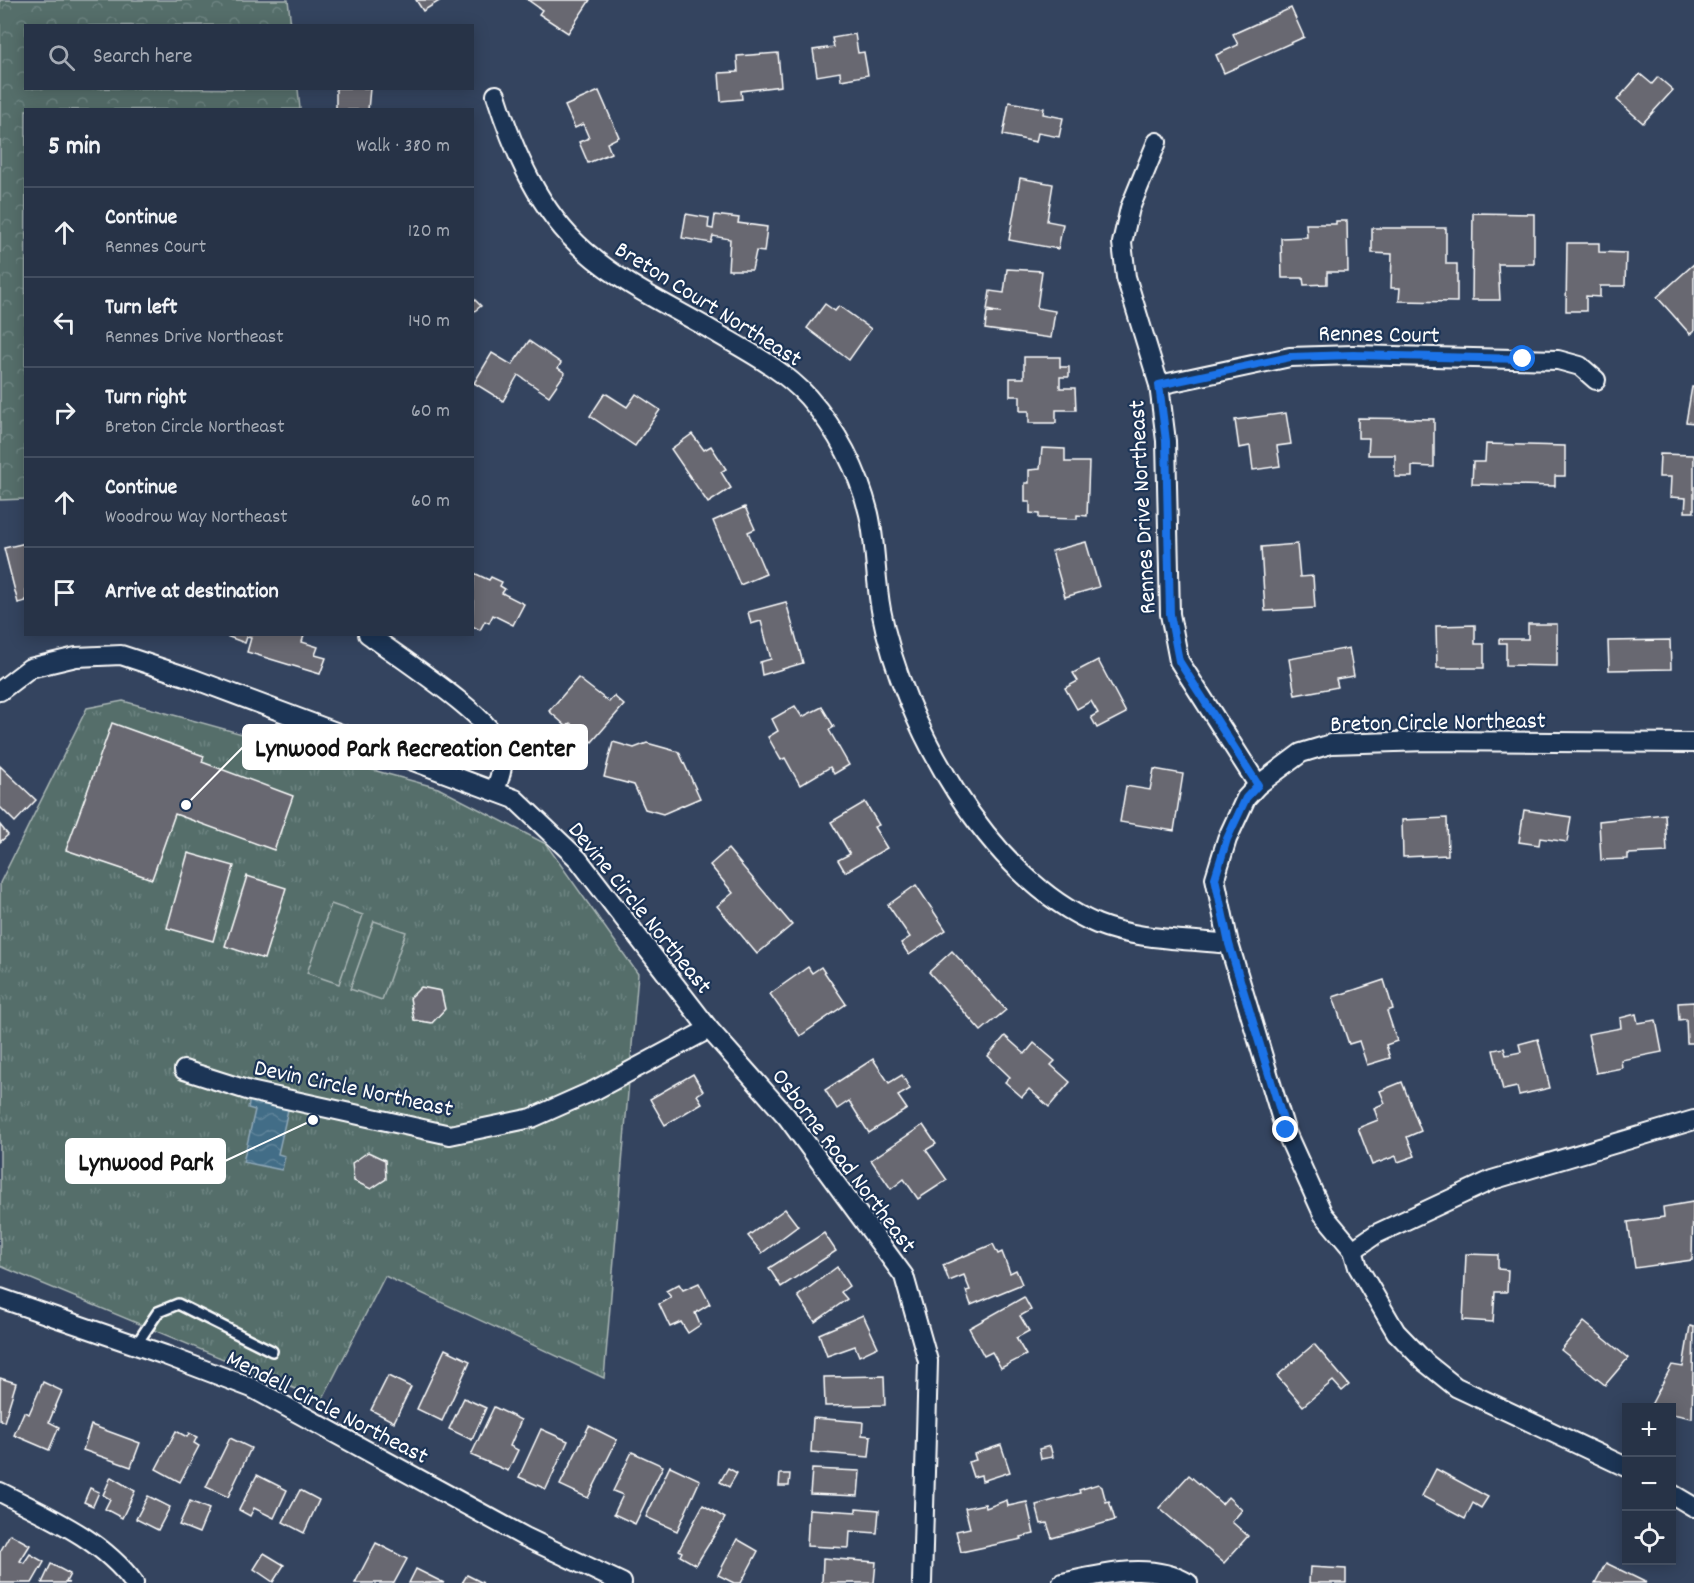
<!DOCTYPE html>
<html lang="en">
<head>
<meta charset="utf-8">
<style>
  :root { --surface:#273347; --page:#2f3b4e; --text:#f1f3f6; --muted:#a4aab4; --line:#434e60 }
  body { margin:0; font-family:Dekko,sans-serif; background:var(--page); color:var(--text) }
  .controls { position:absolute; right:18px; bottom:18px; display:grid; overflow:hidden; border-radius:0px; box-shadow:0 3px 15px #0003 }
  .controls button { width:54px; height:54px; display:grid; place-items:center; padding:0; border:0; border-bottom:2px solid var(--line); background:var(--surface); color:var(--text); font:30px sans-serif }
  .stop { position:absolute; width:18px; height:18px; margin:-14px; border:4px solid #1a73e8; border-radius:50%; background:#fff }
  .stop.end { background:#1a73e8; border-color:#fff; box-shadow:0 2px 6px #0008 }
  .list { margin:0; padding:0; list-style:none }
  h2 { display:flex; justify-content:space-between; align-items:center; height:78px; margin:0; padding:0 24px; font-size:26px }
  h2 small { font-size:20px; font-weight:400; color:var(--muted) }
  .list li { display:grid; grid-template-columns:39px 1fr auto; gap:18px; align-items:center; box-sizing:border-box; height:90px; padding:0 24px; border-top:2px solid var(--line) }
  .list b { display:block; font-size:22px; white-space:nowrap }
  .list p { margin:0; font-size:20px; white-space:nowrap; color:var(--muted) }
  .list em { font-size:20px; font-style:normal; color:var(--muted) }
  .icon { flex:none; width:33px; height:33px; fill:none; stroke:currentColor; stroke-width:2; stroke-linecap:round; stroke-linejoin:round }
  .map { position:relative; flex:none; width:1694px; height:1583px; overflow:hidden }
  .search { position:absolute; background:var(--surface); box-shadow:0 3px 15px #0003; left:24px; top:24px; width:450px; height:66px; display:flex; align-items:center; gap:15px; box-sizing:border-box; padding:0 21px; border-radius:0px; color:var(--muted); font-size:22px }
  .panel { position:absolute; background:var(--surface); box-shadow:0 3px 15px #0003; left:24px; top:108px; width:450px; height:528px; border-radius:0px }
  .map>svg:first-child { display:block }
  .forest { fill:url(#forest-crowns); stroke:#aab6b5; stroke-width:1.5 }
  .park { fill:url(#park-tufts); stroke:#aab6b5; stroke-width:1.5 }
  .pitch { fill:#546e6b; stroke:#aab6b5; stroke-width:1.5 }
  .water { fill:url(#water-waves); stroke:#8ea7b7; stroke-width:1.5 }
  .building { fill:#686871; stroke:#fff; stroke-width:1.5 }
  .lines { fill:none; stroke-linecap:round; stroke-linejoin:round }
  .service-casing { stroke:#fff; stroke-width:14 }
  .minor-casing { stroke:#fff; stroke-width:22 }
  .service { stroke:#1d3557; stroke-width:9 }
  .minor { stroke:#1d3557; stroke-width:18 }
  .route { stroke:#1a73e8; stroke-width:8 }
  .labels { text-anchor:middle; stroke-width:4.5; stroke-linejoin:round; paint-order:stroke }
  .street-label { font-size:24px; fill:#fff; stroke:#1d3557 }
  .leader { fill:none; stroke:#fff; stroke-width:2 }
  .callout-dot { fill:#fff; stroke:#1d3557; stroke-width:2 }
  .callout { fill:#fff; stroke:#fff; stroke-width:2 }
  .callout-label { font-size:26px; text-anchor:middle; font-weight:bold; fill:#111 }
</style>
</head>
<body>
<div class="map">
<svg width="1694" height="1583" viewBox="0 0 1694 1583">
  <defs>
    <pattern id="forest-crowns" width="20" height="18" patternUnits="userSpaceOnUse" patternTransform="scale(1.5)"><rect width="20" height="18" fill="#546e6b"/><path d="M2 6a3 3 0 1 1 6 0M12 15a3 3 0 1 1 6 0" fill="none" stroke="#6e8481"/></pattern>
    <pattern id="park-tufts" width="24" height="20" patternUnits="userSpaceOnUse" patternTransform="scale(1.5)"><rect width="24" height="20" fill="#546e6b"/><path d="M3 7l-1-3M5 7V3M7 7l1-3M15 17l-1-3M17 17v-4M19 17l1-3" fill="none" stroke="#6e8481"/></pattern>
    <pattern id="water-waves" width="16" height="10" patternUnits="userSpaceOnUse" patternTransform="scale(1.5)"><rect width="16" height="10" fill="#426d87"/><path d="M0 5q4-4 8 0t8 0" fill="none" stroke="#5e8399"/></pattern>
  </defs>
  <rect width="100%" height="100%" fill="#34445f"/>
  <filter id="ink" filterUnits="userSpaceOnUse"><feTurbulence type="fractalNoise" baseFrequency=".0167" numOctaves="2"/><feDisplacementMap in="SourceGraphic" scale="12" xChannelSelector="R" yChannelSelector="G"/><feConvolveMatrix kernelMatrix="1 2 1 2 8 2 1 2 1" color-interpolation-filters="sRGB"/></filter>
  <g filter="url(#ink)">
    <path class="forest" d="M0 0H288L291 25 26 26V88L298 89 300 109 26 110 25 499 0 500Z"/>
    <path class="park" d="M123 701 438 788 546 844 638 974 604 1378 385 1276 322 1400 0 1266V883L87 708Z"/>
    <g class="pitch">
      <path d="M331 904 363 915 339 984 307 973Z"/>
      <path d="M374 921 406 932 382 1000 350 989Z"/>
    </g>
    <path class="water" d="M251 1093 290 1101 278 1154 285 1156 282 1170 243 1162 255 1110 248 1108Z"/>
    <g class="building">
      <path d="M416 0H441L423 11Z"/>
      <path d="M528 0H590L568 33 539 14 542 10Z"/>
      <path d="M1291 8 1304 37 1224 73 1216 55 1238 45 1233 34Z"/>
      <path d="M855 34 858 53 864 52 868 75 841 80 840 72 817 76 813 50 834 47 832 38Z"/>
      <path d="M778 53 781 86 741 91 742 99 721 101 719 73 738 72 737 56Z"/>
      <path d="M1640 74 1652 84 1658 77 1673 90 1643 123 1617 100Z"/>
      <path d="M336 88H370L368 110H336Z"/>
      <path d="M599 91 619 137 607 143 611 153 588 163 579 142 589 138 583 124 575 128 565 106Z"/>
      <path d="M1009 102 1044 108 1043 114 1063 118 1059 137 1038 133 1036 142 1003 135Z"/>
      <path d="M1020 178 1053 184 1047 221 1063 224 1058 249 1009 240Z"/>
      <path d="M1473 213 1534 214V264H1498L1500 300H1472Z"/>
      <path d="M686 214 709 218 708 228 713 229 715 215 739 218 738 223 767 227 764 252 756 251 752 270H728L730 239 713 236 711 243 682 238Z"/>
      <path d="M1336 221H1347L1348 272H1327V284L1304 285 1303 278H1282L1281 238 1307 237 1306 224H1336Z"/>
      <path d="M1372 228H1446V264H1457V302L1399 301 1400 288H1391L1392 254 1372 253Z"/>
      <path d="M1567 243H1599V252L1626 253 1625 286H1600V297L1586 296V311H1566Z"/>
      <path d="M1694 264V331L1690 334 1657 297Z"/>
      <path d="M1007 269 1042 271 1037 308 1055 311 1051 338 985 329 987 312 1001 313 987 310 990 291 1004 293Z"/>
      <path d="M472 297 481 306 472 313Z"/>
      <path d="M825 304 835 311 839 306 871 329 849 360 807 328Z"/>
      <path d="M529 341 561 363 558 368 565 373 549 396 518 375 503 401 474 383 492 353 512 365Z"/>
      <path d="M1024 357H1060V367H1069V377H1060V388H1075L1076 410H1056V423H1029V411H1020V396H1010V378H1024Z"/>
      <path d="M1692 387H1694V423L1686 422Z"/>
      <path d="M605 393 627 407 636 394 660 410 635 446 590 416Z"/>
      <path d="M1286 413 1291 444 1277 446 1280 466 1253 470 1250 446 1239 448 1235 420Z"/>
      <path d="M1358 418 1434 419V467L1412 466V477H1395V455H1368L1369 438H1358Z"/>
      <path d="M692 434 704 450 711 446 726 469 721 472 731 488 708 503 671 449Z"/>
      <path d="M1486 444 1565 446V476H1555V486L1472 484 1473 462H1485Z"/>
      <path d="M1042 448 1065 449V462H1089L1087 516 1077 515V519L1039 518V514L1030 513V502H1025V483H1029V470L1040 469Z"/>
      <path d="M1660 454 1694 455V512H1685L1686 498 1670 497 1671 477H1659Z"/>
      <path d="M745 507 755 529 748 532 766 574 740 585 713 521Z"/>
      <path d="M1086 542 1099 587 1065 597 1052 551Z"/>
      <path d="M26 543V601L18 603 4 548Z"/>
      <path d="M1297 544 1300 577 1313 576 1315 608 1265 611 1261 547Z"/>
      <path d="M474 573 489 580 491 577 502 582 500 586 505 589 502 593 524 604 513 625 493 615 489 623 485 621 480 630 472 626Z"/>
      <path d="M786 602 803 663 762 675 760 662 771 659 761 621 751 624 748 612Z"/>
      <path d="M1528 624H1557V666L1506 665V643H1499V639H1528Z"/>
      <path d="M1475 625V644H1484V668H1437L1436 626Z"/>
      <path d="M221 634H302L304 635 302 642 318 647 315 655 326 658 320 674 247 652 251 638 247 637 245 643Z"/>
      <path d="M1670 640 1671 669 1609 670 1608 641Z"/>
      <path d="M1349 648 1354 676 1336 679 1338 687 1295 695 1289 659Z"/>
      <path d="M1098 660 1126 713 1097 728 1091 717 1098 713 1091 701 1077 709 1065 688 1078 681 1073 673Z"/>
      <path d="M578 678 609 702 614 696 624 705 592 742 570 723 567 727 549 711Z"/>
      <path d="M795 706 802 717 822 707 834 727 829 730 849 765 834 774 830 767 800 785 785 758 781 760 768 737 778 731 772 719Z"/>
      <path d="M112 723 204 756 202 762 293 796 274 850 175 814 152 879 66 850Z"/>
      <path d="M613 742 634 748 647 743 679 752 700 798 663 814 645 809 634 785 604 777Z"/>
      <path d="M0 766 36 800 15 822 0 807Z"/>
      <path d="M1154 769 1183 774 1174 831 1120 822 1126 786 1150 790Z"/>
      <path d="M865 802 879 825 874 827 887 848 845 872 838 860 850 854 831 822Z"/>
      <path d="M1524 810 1571 817 1567 842 1540 838 1539 845 1519 842Z"/>
      <path d="M1665 814 1667 852 1628 854V859L1601 860 1599 821Z"/>
      <path d="M1447 818 1448 855 1403 857 1402 820Z"/>
      <path d="M0 825 8 835 0 842Z"/>
      <path d="M728 849 792 925 757 954 717 906 733 893 710 865Z"/>
      <path d="M188 853 234 866 213 941 167 928Z"/>
      <path d="M247 876 286 888 264 959 225 946Z"/>
      <path d="M916 885 946 930 909 955 901 943 910 937 888 905Z"/>
      <path d="M952 951 1006 1010 981 1031 929 972Z"/>
      <path d="M808 967 812 973 821 967 846 1004 800 1036 770 994Z"/>
      <path d="M1384 980 1393 1009 1387 1011 1397 1041 1386 1045 1390 1058 1367 1065 1359 1041 1349 1044 1333 997Z"/>
      <path d="M421 987 441 991 445 1009 432 1023 414 1020 410 998Z"/>
      <path d="M1694 1002V1043H1687L1686 1019 1679 1020 1678 1003Z"/>
      <path d="M1636 1014 1638 1023 1656 1020 1662 1052 1621 1060 1622 1068 1596 1073 1588 1034 1621 1028 1620 1018Z"/>
      <path d="M1005 1036 1025 1054 1034 1043 1055 1061 1051 1065 1070 1082 1049 1107 1029 1089 1022 1097 1005 1082 1010 1077 988 1056Z"/>
      <path d="M1538 1039 1550 1088 1519 1095 1517 1087 1503 1090 1493 1050 1504 1048 1506 1055 1521 1052 1519 1044Z"/>
      <path d="M873 1059 889 1083 902 1075 910 1089 898 1096 907 1109 869 1133 849 1101 837 1109 825 1090Z"/>
      <path d="M693 1074 703 1091 697 1095 702 1103 665 1125 650 1099Z"/>
      <path d="M1402 1082 1421 1131 1407 1137 1415 1156 1398 1162 1396 1156 1372 1165 1358 1128 1378 1120 1374 1108 1385 1103 1380 1091Z"/>
      <path d="M923 1125 936 1144 926 1150 947 1180 918 1199 904 1179 891 1189 871 1160Z"/>
      <path d="M368 1152 385 1160 386 1179 371 1189 354 1181 352 1163Z"/>
      <path d="M1693 1202 1692 1260 1635 1268 1628 1222 1664 1217 1663 1207Z"/>
      <path d="M785 1209 798 1226 762 1253 748 1236Z"/>
      <path d="M824 1233 836 1251 781 1287 769 1268Z"/>
      <path d="M993 1244 998 1254 1002 1252 1010 1273 1016 1270 1022 1284 971 1305 966 1291 970 1290 964 1275 949 1281 943 1265Z"/>
      <path d="M1466 1254 1498 1255V1269L1508 1270 1507 1292H1495L1493 1322 1463 1320Z"/>
      <path d="M837 1267 849 1286 841 1292 847 1299 815 1322 798 1296Z"/>
      <path d="M699 1283 710 1304 695 1313 700 1325 688 1333 681 1322 670 1327 659 1304 671 1297 666 1291 679 1284 683 1290Z"/>
      <path d="M1024 1297 1031 1310 1020 1316 1029 1331 1016 1338 1026 1355 1001 1368 992 1352 984 1356 969 1328Z"/>
      <path d="M863 1315 878 1347 859 1356 855 1346 827 1356 819 1334Z"/>
      <path d="M1584 1322 1628 1358 1605 1385 1561 1350Z"/>
      <path d="M1690 1326 1694 1327 1692 1418 1672 1414V1408H1655L1651 1405 1672 1365 1683 1367Z"/>
      <path d="M1314 1344 1349 1385 1342 1391 1333 1381 1303 1406 1277 1376Z"/>
      <path d="M445 1349 470 1361 442 1421 417 1409Z"/>
      <path d="M388 1376 411 1387 394 1422 371 1410Z"/>
      <path d="M884 1376 885 1405 825 1406 824 1377Z"/>
      <path d="M0 1378 16 1383 4 1422 0 1420Z"/>
      <path d="M43 1382 62 1391 49 1422 59 1427 49 1450 14 1435 24 1412 29 1414Z"/>
      <path d="M464 1398 486 1408 472 1440 449 1429Z"/>
      <path d="M494 1407 521 1420 510 1446 518 1450 508 1471 471 1455Z"/>
      <path d="M813 1418 863 1422 862 1435 871 1436 869 1457 811 1452Z"/>
      <path d="M91 1425 140 1443 131 1467 83 1450Z"/>
      <path d="M589 1426 617 1440 588 1498 560 1485Z"/>
      <path d="M541 1429 568 1441 546 1489 519 1477Z"/>
      <path d="M176 1431 187 1437 189 1433 197 1437 194 1443 199 1446 180 1482 156 1469Z"/>
      <path d="M230 1438 251 1448 228 1497 206 1487Z"/>
      <path d="M1001 1445 1010 1472 982 1481 981 1475 973 1477 968 1462 976 1460 974 1454Z"/>
      <path d="M1050 1446 1053 1457 1041 1459 1039 1449Z"/>
      <path d="M632 1452 663 1466 635 1524 614 1514 623 1495 613 1491Z"/>
      <path d="M670 1466 700 1480 677 1531 646 1517Z"/>
      <path d="M728 1468 737 1473 729 1487 720 1482Z"/>
      <path d="M812 1469 860 1471 858 1496 810 1494Z"/>
      <path d="M1436 1469 1488 1497 1481 1508 1473 1503 1465 1519 1422 1496Z"/>
      <path d="M780 1474H790L789 1486H779Z"/>
      <path d="M257 1475 287 1490 274 1518 254 1508 250 1516 239 1510Z"/>
      <path d="M1189 1475 1222 1504 1228 1497 1242 1510 1232 1522 1248 1536 1224 1563 1159 1508Z"/>
      <path d="M111 1477 135 1491 122 1518 105 1509 110 1499 103 1495Z"/>
      <path d="M1098 1484 1102 1487 1106 1502 1109 1501 1115 1520 1052 1538 1047 1523 1041 1524 1036 1505 1080 1493 1079 1490Z"/>
      <path d="M90 1488 99 1492 93 1506 84 1502Z"/>
      <path d="M300 1490 319 1500 304 1533 283 1522Z"/>
      <path d="M148 1496 170 1507 158 1530 136 1519Z"/>
      <path d="M1007 1500 1008 1506 1027 1502 1034 1534 1021 1537 1022 1539 961 1552 956 1531 970 1528 965 1508 985 1504 986 1508Z"/>
      <path d="M190 1501 209 1509 199 1533 179 1525Z"/>
      <path d="M703 1505 725 1518 696 1565 680 1556 682 1552 679 1550Z"/>
      <path d="M856 1508 879 1510 877 1533 850 1531 849 1548 807 1546 809 1509 856 1512Z"/>
      <path d="M10 1534 30 1545 20 1561 24 1563 30 1554 44 1562 32 1583H0V1552Z"/>
      <path d="M737 1539 758 1551 741 1583H734L718 1575Z"/>
      <path d="M376 1543 407 1559 394 1583H355Z"/>
      <path d="M264 1553 284 1565 273 1582 254 1569Z"/>
      <path d="M823 1558 876 1562 874 1583H822Z"/>
      <path d="M1606 1563 1647 1583H1595Z"/>
      <path d="M51 1564 70 1574 66 1582 69 1583H42Z"/>
      <path d="M1310 1567 1346 1569V1583H1309Z"/>
      <path d="M416 1569 444 1583H409Z"/>
      <path d="M467 1575 483 1583H462Z"/>
    </g>
    <g class="lines">
      <defs>
        <path id="service" d="M136 1345 158 1312 178 1304 272 1351"/>
        <g id="minor">
          <path d="M496 95C514 152 539 211 585 251 622 284 670 306 713 331 745 350 783 369 808 397 837 430 858 470 869 514 876 545 875 578 881 610 902 722 988 878 1097 924 1137 940 1187 939 1229 944"/>
          <path d="M1157 142 1130 208 1122 243 1126 277 1159 385 1166 441 1170 614 1179 661 1258 785"/>
          <path d="M1159 385 1290 357 1353 355 1558 360 1580 366 1596 380"/>
          <path d="M368 634C397 656 491 716 500 746 505 763 501 775 495 790"/>
          <path d="M0 691 30 668 76 657 121 655 191 678 515 799 578 859 709 1029 787 1117 904 1276 928 1361 922 1583"/>
          <path d="M184 1070 250 1091 450 1135 532 1118 595 1090 709 1029"/>
          <path d="M1353 1250 1376 1234 1492 1180 1694 1120"/>
          <path d="M0 1298 165 1355 252 1388 525 1537 622 1583"/>
          <path d="M1626 1467 1456 1387 1426 1363 1396 1332 1358 1267 1353 1250 1323 1214 1285 1130 1229 944 1215 878 1227 839 1246 798 1258 785 1301 753 1331 744 1427 741 1694 743"/>
          <path d="M0 1492C47 1516 102 1539 134 1583"/>
          <path d="M1672 1494 1694 1507"/>
          <path d="M1062 1583C1102 1574 1151 1561 1188 1583"/>
        </g>
      </defs>
      <use href="#service" class="service-casing"/>
      <use href="#minor" class="minor-casing"/>
      <use href="#service" class="service"/>
      <use href="#minor" class="minor"/>
    </g>
  </g>
  <g class="lines" filter="url(#ink)">
    <path class="route" d="M1286 1130 1229 944 1215 878 1227 839 1246 798 1258 785 1179 661 1170 614 1166 441 1159 385 1290 357 1353 355 1523 359"/>
  </g>
  <g class="labels">
    <g class="street-label">
      <text transform="translate(709 303) rotate(32)" y="8">Breton Court Northeast</text>
      <text transform="translate(1379 333) rotate(1)" y="8">Rennes Court</text>
      <text transform="translate(1141 507) rotate(-93)" y="8">Rennes Drive Northeast</text>
      <text transform="translate(1438 721) rotate(-1)" y="8">Breton Circle Northeast</text>
      <text transform="translate(641 907) rotate(51)" y="8">Devine Circle Northeast</text>
      <text transform="translate(354 1087) rotate(12)" y="8">Devin Circle Northeast</text>
      <text transform="translate(845 1160) rotate(53)" y="8">Osborne Road Northeast</text>
      <text transform="translate(328 1406) rotate(27)" y="8">Mendell Circle Northeast</text>
    </g>
  </g>
  <path class="leader" d="M186 805L243 747M313 1120L225 1161"/>
  <g class="callout-dot">
    <circle cx="186" cy="805" r="6"/>
    <circle cx="313" cy="1120" r="6"/>
  </g>
  <g class="callout">
    <rect x="243" y="725" width="344" height="44" rx="6"/>
    <rect x="66" y="1139" width="159" height="44" rx="6"/>
  </g>
  <g class="callout-label">
    <text x="415" y="756">Lynwood Park Recreation Center</text>
    <text x="146" y="1170">Lynwood Park</text>
  </g>
</svg>
<div class="controls">
<button>+</button>
<button>−</button>
<button><svg class="icon" aria-label="locate" viewBox="0 0 24 24"><circle cx="12" cy="12" r="6"/><path d="M12 2v4M12 18v4M2 12h4M18 12h4"/></svg></button>
</div>
<div class="stop" style="left:1523px;top:359px"></div>
<div class="stop end" style="left:1286px;top:1130px"></div>
<div class="search"><svg class="icon" aria-label="search" viewBox="0 0 24 24"><circle cx="10" cy="10" r="6"/><path d="M15 15l6 6"/></svg>Search here</div>
<section class="panel">
<h2>5 min<small>Walk · 380 m</small></h2>
<ul class="list">
<li><svg class="icon" aria-label="ahead" viewBox="0 0 24 24"><path d="M12 20V5M6 11l6-6 6 6"/></svg><div><b>Continue</b><p>Rennes Court</p></div><em>120 m</em></li>
<li><svg class="icon" aria-label="left" viewBox="0 0 24 24"><path d="M17 20v-9H6M10 6l-5 5 5 5"/></svg><div><b>Turn left</b><p>Rennes Drive Northeast</p></div><em>140 m</em></li>
<li><svg class="icon" aria-label="right" viewBox="0 0 24 24"><path d="M7 20v-9h11M14 6l5 5-5 5"/></svg><div><b>Turn right</b><p>Breton Circle Northeast</p></div><em>60 m</em></li>
<li><svg class="icon" aria-label="ahead" viewBox="0 0 24 24"><path d="M12 20V5M6 11l6-6 6 6"/></svg><div><b>Continue</b><p>Woodrow Way Northeast</p></div><em>60 m</em></li>
<li><svg class="icon" aria-label="arrive" viewBox="0 0 24 24"><path d="M6 21V4h12l-3 4 3 4H6"/></svg><div><b>Arrive at destination</b></div></li>
</ul>
</section>
</div>
</body>
</html>
